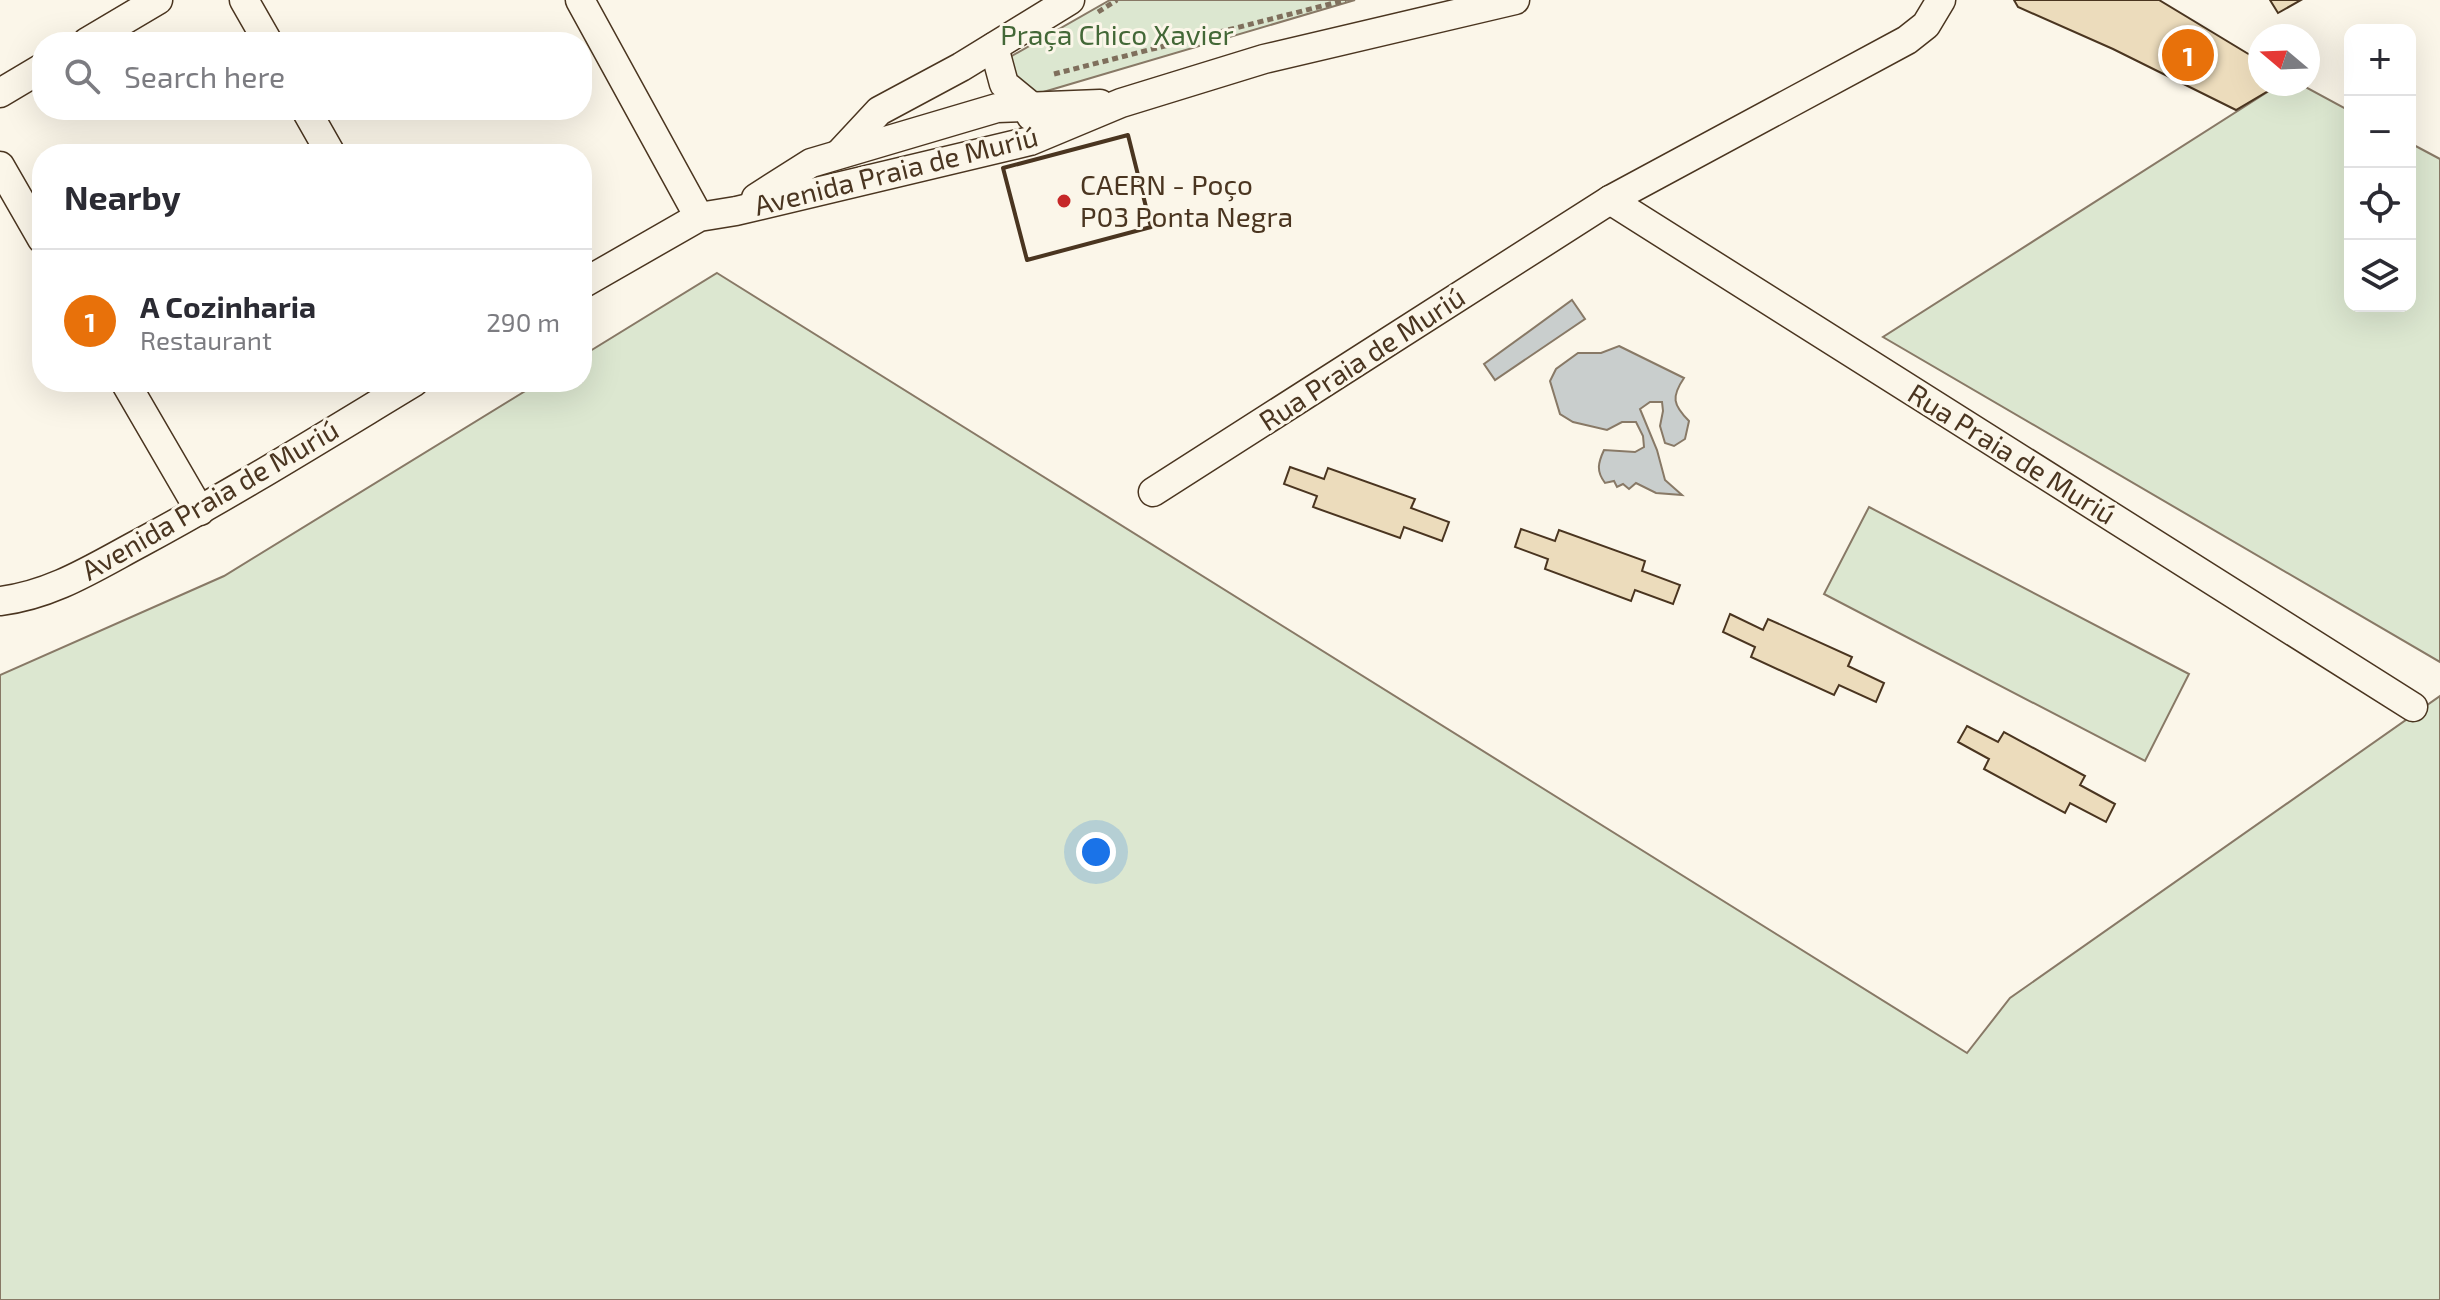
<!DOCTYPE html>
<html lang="en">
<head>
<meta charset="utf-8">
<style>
  :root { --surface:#fff; --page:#f7f7f7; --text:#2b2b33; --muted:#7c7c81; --line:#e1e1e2; --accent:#d93025 }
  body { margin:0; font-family:"Exo 2",sans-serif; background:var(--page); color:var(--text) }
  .controls { position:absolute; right:24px; top:24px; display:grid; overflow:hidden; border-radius:16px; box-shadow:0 8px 32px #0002 }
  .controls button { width:72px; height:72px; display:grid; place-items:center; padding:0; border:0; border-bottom:2px solid var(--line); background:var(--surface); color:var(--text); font:40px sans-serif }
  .compass { position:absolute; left:2248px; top:24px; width:72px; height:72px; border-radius:50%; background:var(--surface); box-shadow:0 8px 32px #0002; rotate:289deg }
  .you { position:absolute; left:1096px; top:852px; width:28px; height:28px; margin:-20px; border:6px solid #fff; border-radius:50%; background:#1a73e8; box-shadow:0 0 0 12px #1a73e833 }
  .badge { display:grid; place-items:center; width:52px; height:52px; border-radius:50%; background:var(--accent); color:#fff; font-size:26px; font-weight:700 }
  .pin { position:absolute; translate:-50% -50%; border:4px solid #fff; box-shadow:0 2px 8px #0006 }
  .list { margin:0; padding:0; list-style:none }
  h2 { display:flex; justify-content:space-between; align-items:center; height:104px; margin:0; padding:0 32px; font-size:34px }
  h2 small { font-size:26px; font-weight:400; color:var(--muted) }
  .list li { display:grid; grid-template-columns:52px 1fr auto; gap:24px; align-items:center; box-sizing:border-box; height:144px; padding:0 32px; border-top:2px solid var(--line) }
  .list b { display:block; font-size:30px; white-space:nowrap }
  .list p { margin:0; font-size:26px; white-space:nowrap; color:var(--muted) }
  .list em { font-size:26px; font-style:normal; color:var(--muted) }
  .icon { flex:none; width:44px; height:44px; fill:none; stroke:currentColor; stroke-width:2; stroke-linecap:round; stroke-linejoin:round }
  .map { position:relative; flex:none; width:2440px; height:1300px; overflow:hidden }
  .search { position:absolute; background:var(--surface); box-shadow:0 8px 32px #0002; left:32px; top:32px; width:560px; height:88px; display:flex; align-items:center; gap:20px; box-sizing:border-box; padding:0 28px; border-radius:32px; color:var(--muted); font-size:30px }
  .panel { position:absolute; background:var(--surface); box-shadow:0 8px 32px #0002; left:32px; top:144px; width:560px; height:248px; border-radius:32px }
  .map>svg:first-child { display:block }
  .green { fill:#dce7d0; stroke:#887966; stroke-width:2 }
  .water { fill:#c9cecd; stroke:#887966; stroke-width:2 }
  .building { fill:#ecdcbc; stroke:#4a3520; stroke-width:2 }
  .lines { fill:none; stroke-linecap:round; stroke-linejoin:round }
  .minor-casing { stroke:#4a3520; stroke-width:31 }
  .path { stroke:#7f6f5c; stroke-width:5; stroke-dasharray:6 4; stroke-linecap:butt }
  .minor { stroke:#fbf6e9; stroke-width:28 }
  .wall { stroke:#4a3520; stroke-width:4 }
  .poi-dot { fill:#c62828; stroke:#fbf6e9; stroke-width:3 }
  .labels { text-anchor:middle; stroke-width:6; stroke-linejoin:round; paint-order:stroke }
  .park-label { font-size:28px; fill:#436837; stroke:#fbf6e9 }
  .street-label { font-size:28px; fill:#4a3520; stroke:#fbf6e9 }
  .poi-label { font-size:28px; fill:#4a3520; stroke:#fbf6e9; text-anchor:start }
</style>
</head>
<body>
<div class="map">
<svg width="2440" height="1300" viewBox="0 0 2440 1300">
  <rect width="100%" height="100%" fill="#fbf6e9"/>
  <g class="green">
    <path d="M1110 0H1355L1023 98 996 65Z"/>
    <path d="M2280 84H2300L2350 111V306H2410V143L2440 159V662L1883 337Z"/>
    <path d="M717 273 1967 1053 2010 998 2440 696V1300H0V675L224 576 540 382H582V356Z"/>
    <path d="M1869 507 2189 674 2145 761 1824 594Z"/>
  </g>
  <g class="water">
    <path d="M1572 300 1585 319 1495 380 1484 364Z"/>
    <path d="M1619 346 1684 378C1671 397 1673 405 1689 421L1685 439 1674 446 1665 443 1660 426 1663 411 1662 402H1650L1640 409 1657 450 1665 480 1682 495 1656 493 1636 483 1629 489 1623 484 1617 487 1614 481 1605 483C1596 471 1598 463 1604 450L1635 452 1644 447 1643 436 1636 422H1622L1607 430 1573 422 1560 414 1550 381 1556 369 1578 353H1601Z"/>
  </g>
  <g class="building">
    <path d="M2014 0H2159L2260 61V84H2280L2236 110 2113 49 2018 7Z"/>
    <path d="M2270 0H2301L2278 13Z"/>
    <path d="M1290 467 1324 479 1328 468 1415 499 1411 508 1449 522 1442 541 1404 527 1400 538 1313 507 1317 496 1284 484Z"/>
    <path d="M1521 529 1555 541 1559 530 1645 561 1642 571 1680 585 1673 604 1635 590 1631 601 1545 569 1548 559 1515 547Z"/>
    <path d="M1730 614 1763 630 1768 619 1852 657 1848 666 1884 683 1876 702 1839 685 1834 695 1751 657 1755 647 1723 632Z"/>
    <path d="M1967 726 1998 742 2004 732 2085 776 2080 785 2115 804 2106 822 2070 803 2065 813 1984 769 1989 759 1958 742Z"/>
  </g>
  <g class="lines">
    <defs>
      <g id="minor">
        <path d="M244 0 268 42"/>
        <path d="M580 0 699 217"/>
        <path d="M87 42 158 0"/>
        <path d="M994 47 1004 84 1032 107 1031 116"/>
        <path d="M0 93 42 68"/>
        <path d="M306 110 331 154"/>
        <path d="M839 154 879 111 961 67 1070 0"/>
        <path d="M0 166 42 239"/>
        <path d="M756 198 811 163 997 108 1100 104"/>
        <path d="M1610 200 2413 707"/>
        <path d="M582 284 699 217 736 211 1030 141 1121 103 1264 59 1515 0"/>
        <path d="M125 382 200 511"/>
        <path d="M1153 492 1610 200 1907 40 1926 25 1941 0"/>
        <path d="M0 601C52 595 95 567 140 543 233 493 323 437 414 382"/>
      </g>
    </defs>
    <use href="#minor" class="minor-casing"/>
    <g class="path">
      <path d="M1098 12 1117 0"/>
      <path d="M1054 74 1346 0"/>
    </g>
    <use href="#minor" class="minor"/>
    <path class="wall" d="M1128 135 1151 227 1027 260 1003 168Z"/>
  </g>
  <circle class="poi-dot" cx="1064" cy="201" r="8"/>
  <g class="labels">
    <g class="park-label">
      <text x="1117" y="45">Praça Chico Xavier</text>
    </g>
    <g class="street-label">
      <text transform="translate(896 171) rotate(-14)" y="10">Avenida Praia de Muriú</text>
      <text transform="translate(1362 359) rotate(-33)" y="10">Rua Praia de Muriú</text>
      <text transform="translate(2012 454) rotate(32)" y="10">Rua Praia de Muriú</text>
      <text transform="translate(210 500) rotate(-30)" y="10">Avenida Praia de Muriú</text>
    </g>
    <g class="poi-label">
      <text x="1080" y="195">CAERN - Poço<tspan x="1080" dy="32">P03 Ponta Negra</tspan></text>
    </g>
  </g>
</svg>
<div class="controls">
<button>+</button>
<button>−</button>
<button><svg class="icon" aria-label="locate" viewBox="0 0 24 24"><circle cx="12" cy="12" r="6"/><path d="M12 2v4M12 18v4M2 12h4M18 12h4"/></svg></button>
<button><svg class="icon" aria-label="layers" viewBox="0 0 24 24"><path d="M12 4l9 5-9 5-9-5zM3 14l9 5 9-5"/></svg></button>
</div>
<svg class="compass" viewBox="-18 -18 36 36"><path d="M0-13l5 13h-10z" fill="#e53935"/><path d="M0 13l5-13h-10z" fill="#7c7c81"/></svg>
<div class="you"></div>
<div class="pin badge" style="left:2188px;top:55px;background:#e8710a">1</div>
<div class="search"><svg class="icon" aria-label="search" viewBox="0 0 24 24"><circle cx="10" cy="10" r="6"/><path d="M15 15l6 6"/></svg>Search here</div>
<section class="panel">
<h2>Nearby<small></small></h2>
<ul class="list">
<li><span class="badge" style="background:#e8710a">1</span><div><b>A Cozinharia</b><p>Restaurant</p></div><em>290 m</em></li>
</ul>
</section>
</div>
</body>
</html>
